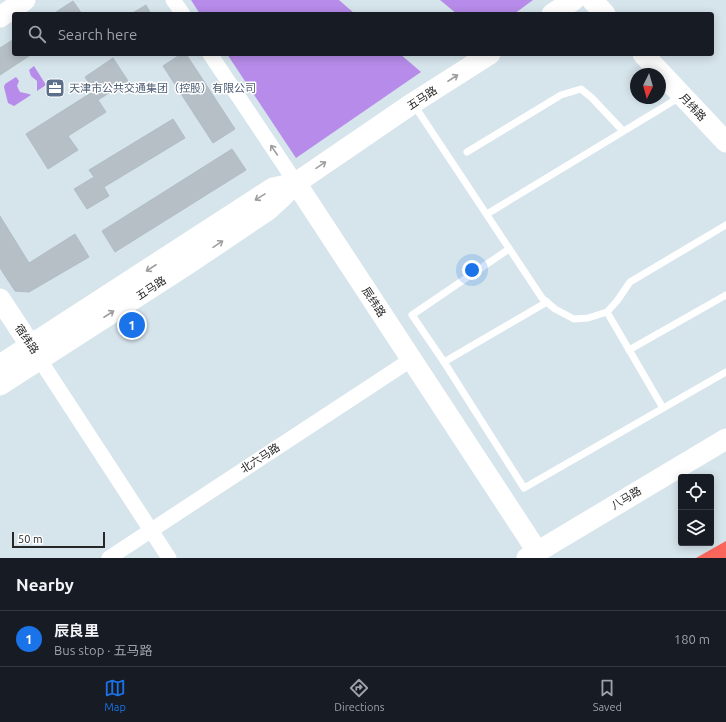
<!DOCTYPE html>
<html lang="en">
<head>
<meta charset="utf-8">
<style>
  :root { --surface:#171b24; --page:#242831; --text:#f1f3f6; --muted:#9ea1a6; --line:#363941; --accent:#1a73e8 }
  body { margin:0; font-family:Ubuntu,"Noto Sans SC",sans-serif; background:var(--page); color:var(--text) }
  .controls { position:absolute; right:12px; bottom:12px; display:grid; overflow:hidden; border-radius:4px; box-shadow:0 2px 10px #0003 }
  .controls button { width:36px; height:36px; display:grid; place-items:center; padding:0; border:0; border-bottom:1px solid var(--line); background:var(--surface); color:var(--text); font:20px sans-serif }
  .compass { position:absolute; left:630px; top:68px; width:36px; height:36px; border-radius:50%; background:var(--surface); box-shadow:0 2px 10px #0003; rotate:185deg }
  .scale { position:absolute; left:12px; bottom:10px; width:93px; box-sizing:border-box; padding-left:4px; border:2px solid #272727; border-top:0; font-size:11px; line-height:14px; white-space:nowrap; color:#272727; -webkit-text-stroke:3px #fff; paint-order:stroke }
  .you { position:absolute; left:472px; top:270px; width:14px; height:14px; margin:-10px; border:3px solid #fff; border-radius:50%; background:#1a73e8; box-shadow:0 0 0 6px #1a73e833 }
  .badge { display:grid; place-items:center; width:26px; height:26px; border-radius:50%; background:var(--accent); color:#fff; font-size:13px; font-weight:700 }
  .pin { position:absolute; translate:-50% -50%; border:2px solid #fff; box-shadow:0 1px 4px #0006 }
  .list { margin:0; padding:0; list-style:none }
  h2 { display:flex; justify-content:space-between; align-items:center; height:52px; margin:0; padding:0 16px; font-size:17px }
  h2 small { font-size:13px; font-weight:400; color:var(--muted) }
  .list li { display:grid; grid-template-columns:26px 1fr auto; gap:12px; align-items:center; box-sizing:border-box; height:56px; padding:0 16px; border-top:1px solid var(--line) }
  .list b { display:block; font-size:15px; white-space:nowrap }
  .list p { margin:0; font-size:13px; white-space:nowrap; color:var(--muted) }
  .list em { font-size:13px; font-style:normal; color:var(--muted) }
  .icon { flex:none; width:22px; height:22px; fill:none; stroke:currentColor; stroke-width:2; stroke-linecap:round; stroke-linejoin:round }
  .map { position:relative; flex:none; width:726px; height:558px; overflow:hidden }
  .search { position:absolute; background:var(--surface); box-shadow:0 2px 10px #0003; left:12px; right:12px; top:12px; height:44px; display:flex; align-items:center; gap:10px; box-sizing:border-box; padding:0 14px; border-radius:4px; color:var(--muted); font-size:15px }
  .sheet { height:108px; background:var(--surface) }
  nav { display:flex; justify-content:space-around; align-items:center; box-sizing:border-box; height:56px; border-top:1px solid var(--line); background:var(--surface); font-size:11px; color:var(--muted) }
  nav a { display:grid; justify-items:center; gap:2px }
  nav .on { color:var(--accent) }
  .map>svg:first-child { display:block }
  .green { fill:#b68be9 }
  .water { fill:#fb665c }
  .building { fill:#b6bfc6; stroke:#b0bdc7 }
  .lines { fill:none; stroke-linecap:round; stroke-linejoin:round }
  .lane { stroke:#fff; stroke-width:7 }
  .street { stroke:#fff; stroke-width:15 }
  .secondary { stroke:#fff; stroke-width:21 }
  .oneway { stroke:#9e9e9e }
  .labels { text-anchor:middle; stroke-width:3; stroke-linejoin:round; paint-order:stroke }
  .service-label { font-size:11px; fill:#4e5e75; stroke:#fff; text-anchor:start }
  .street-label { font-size:11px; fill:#272727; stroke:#fff }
</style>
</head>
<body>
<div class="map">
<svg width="726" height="558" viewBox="0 0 726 558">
  <rect width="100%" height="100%" fill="#d6e4ec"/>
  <g class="green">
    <path d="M191 0H339L355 14H200Z"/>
    <path d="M440 0H533L514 14H457Z"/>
    <path d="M227 54H400L421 72 296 158Z"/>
    <path d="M34 66 46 85 37 91V81L31 76 29 70Z"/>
    <path d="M16 77 19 81 17 86 20 92 29 94 31 95 14 106 8 103 4 87 5 84Z"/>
  </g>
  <path class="water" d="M726 541V558H696Z"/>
  <g class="building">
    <path d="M73 1 82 14H53Z"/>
    <path d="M146 5 151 14H131Z"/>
    <path d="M14 39V54H32L0 75V48Z"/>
    <path d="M181 54H186L235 129 213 143 163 66Z"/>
    <path d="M113 58 128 81 98 100 106 112 68 136 78 150 48 169 26 134 94 91 85 77Z"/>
    <path d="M173 119 185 138 104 187 109 196 87 209 74 189 94 177 89 170Z"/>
    <path d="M232 149 246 170 115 252 102 231Z"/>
    <path d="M0 216 29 263 75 234 89 257 29 292 15 291 0 268Z"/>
  </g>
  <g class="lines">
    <g class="lane">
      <path d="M414 105 542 298 555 309 574 319 588 318 607 312 617 301 630 282 726 225"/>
      <path d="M467 152 561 95 581 89 592 98 623 131"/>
      <path d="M487 214 680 97"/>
      <path d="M547 302 444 362 524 488 726 372"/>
      <path d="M607 312 663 408"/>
      <path d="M629 350 726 295"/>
      <path d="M444 362 412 315 509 249"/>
    </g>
    <g class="street">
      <path d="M173 0 183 14"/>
      <path d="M210 54 296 183"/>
      <path d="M40 360 169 558"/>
      <path d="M109 558 412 359"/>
    </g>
    <g class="secondary">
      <path d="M592 0 605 14"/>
      <path d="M552 14 574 0"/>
      <path d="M0 17 25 0"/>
      <path d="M643 54 726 142"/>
      <path d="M0 299 38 357"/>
      <path d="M0 365 273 188 296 183 537 551"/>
      <path d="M0 385 188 264 268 210 281 198 296 183 413 103 490 54"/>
      <path d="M527 558 726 439"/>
    </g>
  </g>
  <defs><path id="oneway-shaft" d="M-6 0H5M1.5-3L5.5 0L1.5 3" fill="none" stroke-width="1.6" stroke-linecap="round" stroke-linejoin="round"/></defs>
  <g class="oneway">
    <use href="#oneway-shaft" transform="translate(453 78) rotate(-33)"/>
    <use href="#oneway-shaft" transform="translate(274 150) rotate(-124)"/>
    <use href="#oneway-shaft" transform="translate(321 165) rotate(-34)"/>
    <use href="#oneway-shaft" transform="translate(260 197) rotate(148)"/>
    <use href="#oneway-shaft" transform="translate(218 244) rotate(-34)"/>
    <use href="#oneway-shaft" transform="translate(151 268) rotate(147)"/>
    <use href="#oneway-shaft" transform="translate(109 314) rotate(-33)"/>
  </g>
  <defs>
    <symbol id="office-square" viewBox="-11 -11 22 22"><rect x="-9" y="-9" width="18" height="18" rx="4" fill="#5c6f8a" stroke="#fff"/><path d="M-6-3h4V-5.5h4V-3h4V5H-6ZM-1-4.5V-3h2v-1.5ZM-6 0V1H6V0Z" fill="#fff"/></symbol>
  </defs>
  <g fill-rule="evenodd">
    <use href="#office-square" x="44" y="77" width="22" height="22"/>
  </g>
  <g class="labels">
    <g class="service-label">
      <text x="69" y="92">天津市公共交通集团（控股）有限公司</text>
    </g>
    <g class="street-label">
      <text transform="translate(422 98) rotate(-33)" y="4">五马路</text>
      <text transform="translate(693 107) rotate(47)" y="4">月纬路</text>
      <text transform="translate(151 288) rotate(-33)" y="4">五马路</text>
      <text transform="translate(374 302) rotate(57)" y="4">辰纬路</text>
      <text transform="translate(27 339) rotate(56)" y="4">宿纬路</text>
      <text transform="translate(260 458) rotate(-33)" y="4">北六马路</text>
      <text transform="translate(626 498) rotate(-31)" y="4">八马路</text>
    </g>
  </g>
</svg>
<div class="controls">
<button><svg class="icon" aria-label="locate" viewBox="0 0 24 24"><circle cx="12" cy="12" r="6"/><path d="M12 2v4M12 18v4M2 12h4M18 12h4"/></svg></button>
<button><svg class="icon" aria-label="layers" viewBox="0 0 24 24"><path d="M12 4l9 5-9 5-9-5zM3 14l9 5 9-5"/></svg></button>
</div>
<svg class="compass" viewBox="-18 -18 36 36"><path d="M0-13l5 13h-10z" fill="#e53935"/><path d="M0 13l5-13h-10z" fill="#9ea1a6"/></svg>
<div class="scale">50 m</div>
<div class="you"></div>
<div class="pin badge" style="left:132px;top:325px">1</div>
<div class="search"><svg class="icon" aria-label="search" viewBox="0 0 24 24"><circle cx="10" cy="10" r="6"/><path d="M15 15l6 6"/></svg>Search here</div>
</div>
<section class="sheet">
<h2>Nearby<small></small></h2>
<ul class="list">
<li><span class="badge">1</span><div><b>辰良里</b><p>Bus stop · 五马路</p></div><em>180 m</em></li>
</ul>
</section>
<nav>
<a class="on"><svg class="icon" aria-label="map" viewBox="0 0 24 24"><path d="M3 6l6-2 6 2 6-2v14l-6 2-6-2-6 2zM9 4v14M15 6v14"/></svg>Map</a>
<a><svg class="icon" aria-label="directions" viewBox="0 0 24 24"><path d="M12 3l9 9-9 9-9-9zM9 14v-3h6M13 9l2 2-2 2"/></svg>Directions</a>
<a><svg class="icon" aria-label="saved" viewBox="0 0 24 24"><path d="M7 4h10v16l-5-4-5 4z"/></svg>Saved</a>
</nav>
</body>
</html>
